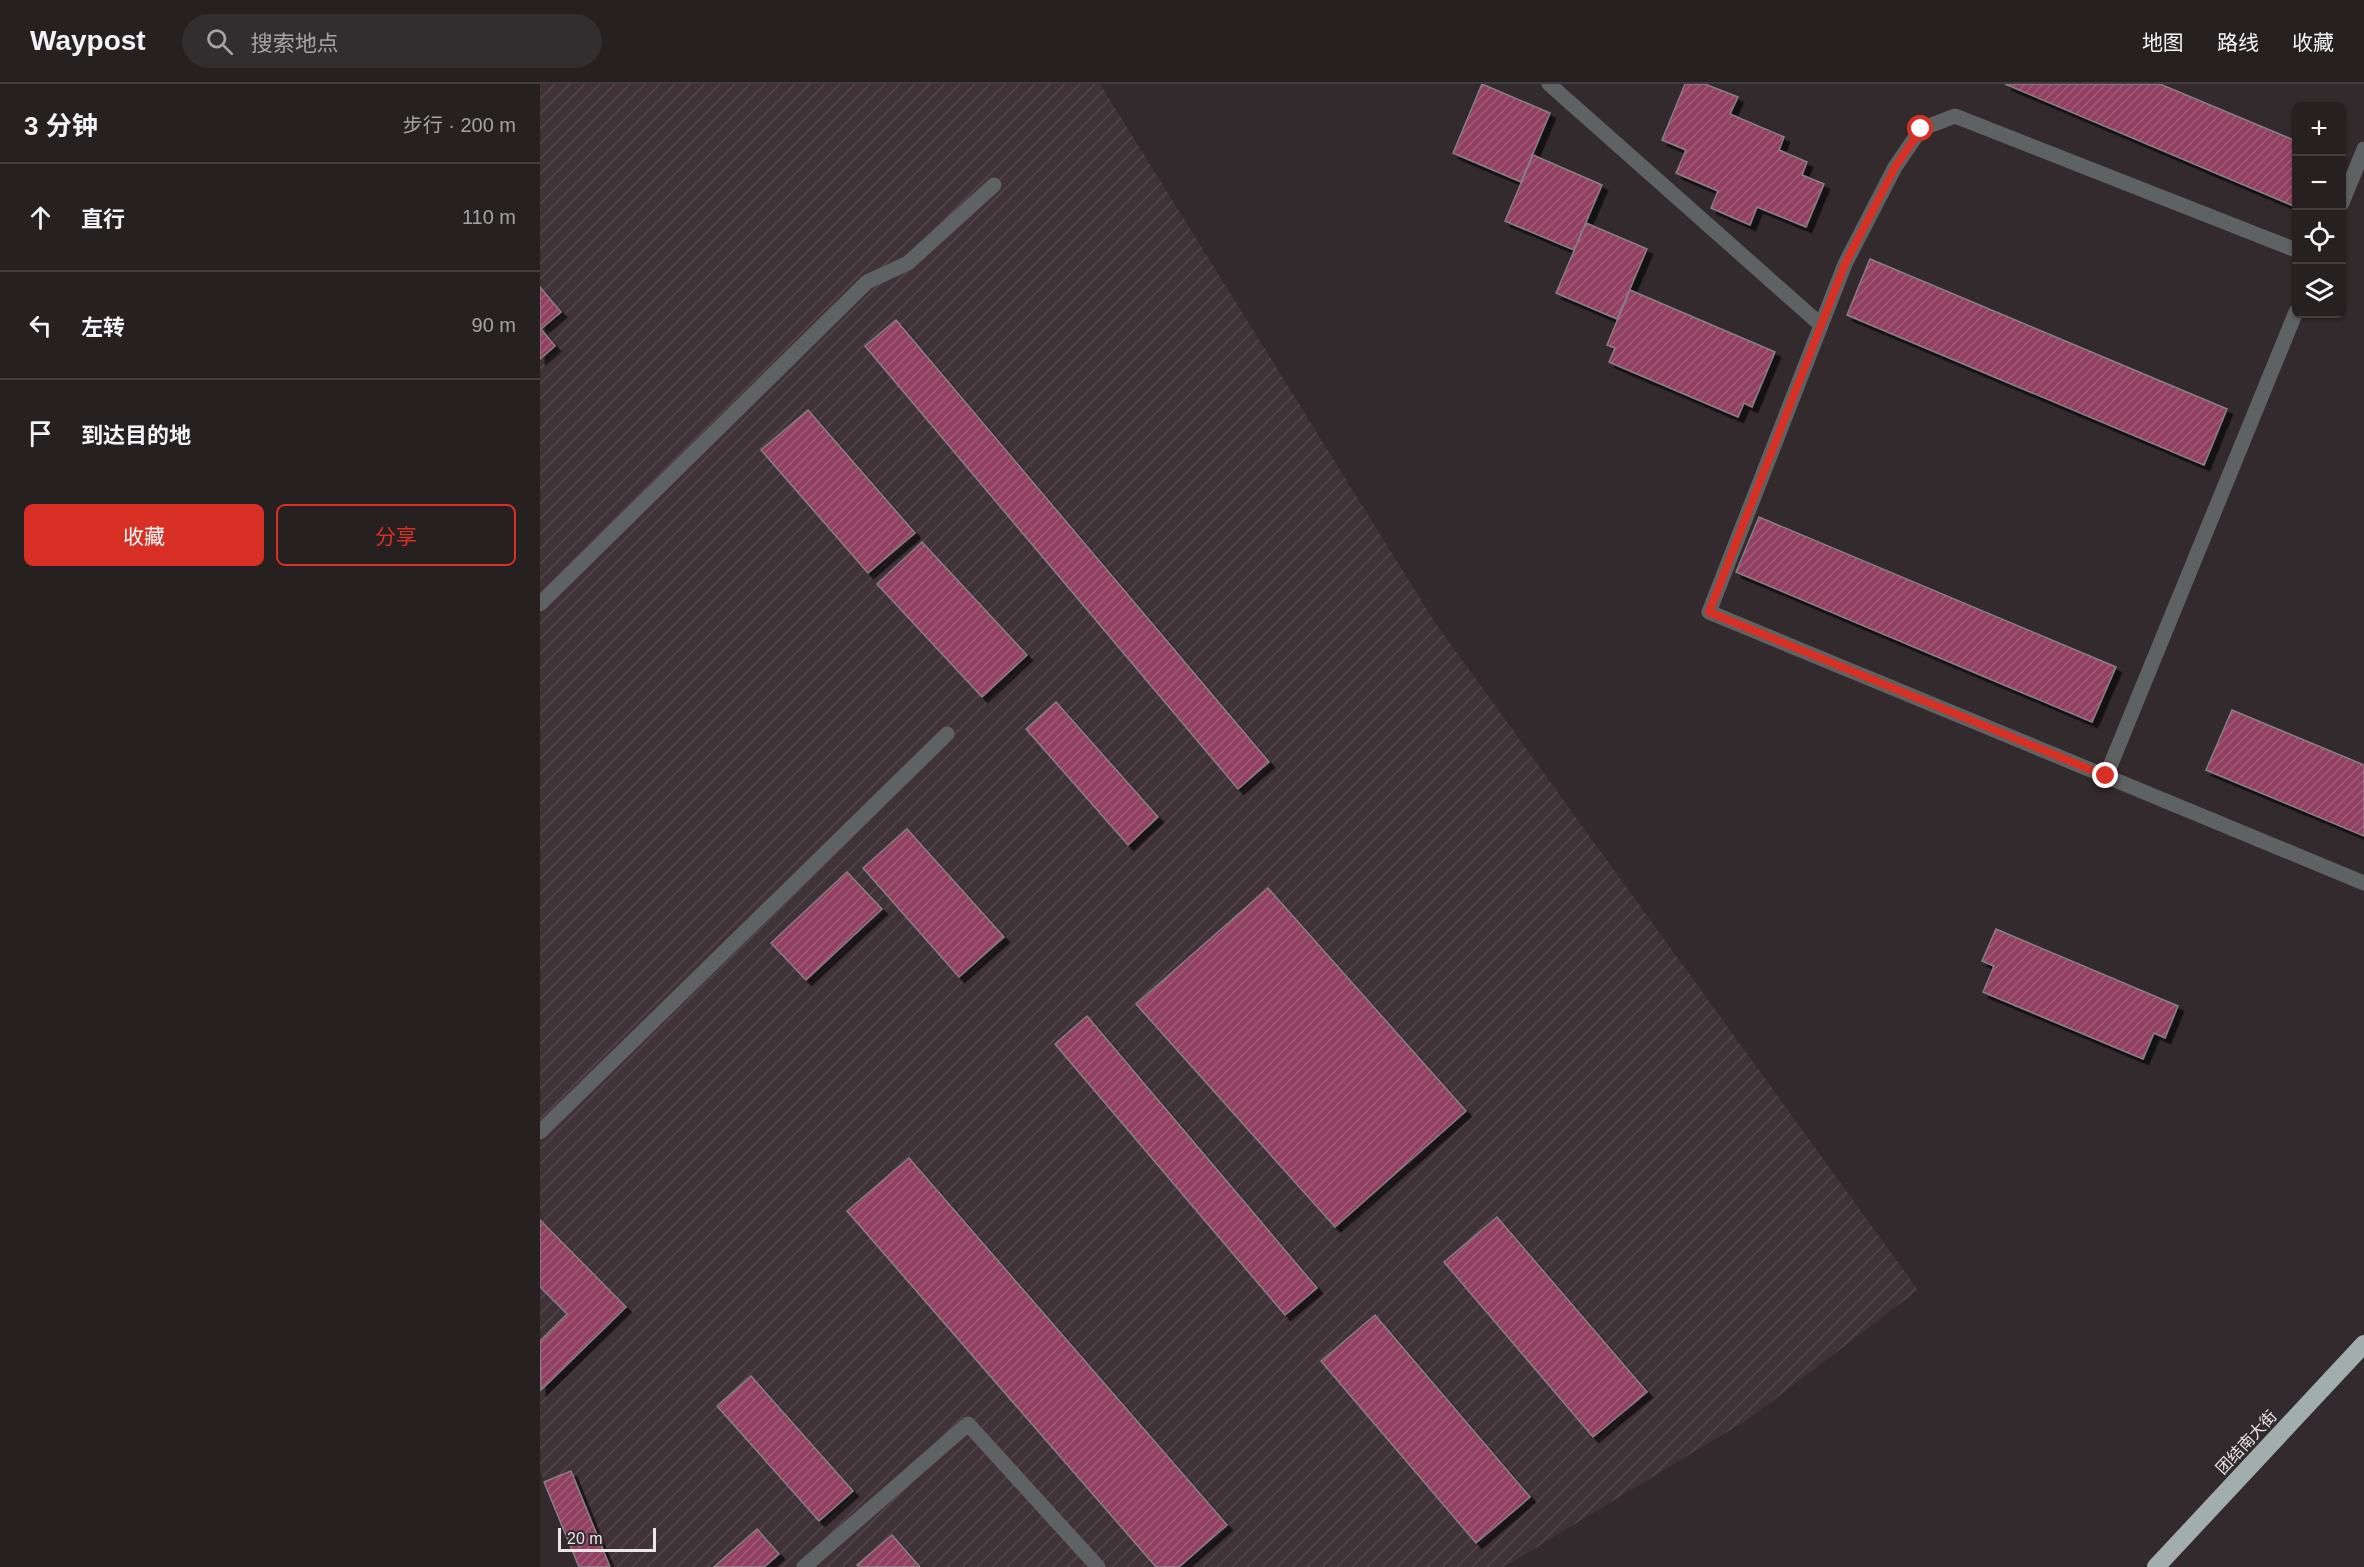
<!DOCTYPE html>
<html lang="zh">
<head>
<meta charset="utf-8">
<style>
  :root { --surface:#262021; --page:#322d2e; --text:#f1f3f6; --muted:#a4a3a5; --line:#423e3f; --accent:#d93025 }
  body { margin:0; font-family:Arial,"Noto Sans SC",sans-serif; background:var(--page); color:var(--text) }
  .controls { position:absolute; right:18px; top:18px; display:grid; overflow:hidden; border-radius:9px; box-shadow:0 2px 4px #0004 }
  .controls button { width:54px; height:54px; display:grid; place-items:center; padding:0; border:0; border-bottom:2px solid var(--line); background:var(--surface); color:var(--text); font:30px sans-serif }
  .scale { position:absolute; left:18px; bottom:15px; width:98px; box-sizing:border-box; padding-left:6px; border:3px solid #ebe6e8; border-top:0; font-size:16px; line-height:21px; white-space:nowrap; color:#ebe6e8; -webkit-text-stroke:4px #322a2c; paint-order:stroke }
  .stop { position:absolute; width:18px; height:18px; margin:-14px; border:4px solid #d93025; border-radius:50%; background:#fff }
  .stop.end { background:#d93025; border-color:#fff; box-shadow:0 2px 6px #0008 }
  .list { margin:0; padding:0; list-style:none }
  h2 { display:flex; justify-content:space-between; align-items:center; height:78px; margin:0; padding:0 24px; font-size:26px }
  h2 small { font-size:20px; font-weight:400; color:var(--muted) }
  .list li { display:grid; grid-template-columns:39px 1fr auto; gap:18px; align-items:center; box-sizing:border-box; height:108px; padding:0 24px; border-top:2px solid var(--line) }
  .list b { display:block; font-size:22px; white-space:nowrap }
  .list em { font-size:20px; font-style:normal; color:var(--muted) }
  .actions { display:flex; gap:12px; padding:18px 24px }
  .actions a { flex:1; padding:14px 0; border:2px solid var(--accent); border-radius:9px; text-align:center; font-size:21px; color:var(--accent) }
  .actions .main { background:var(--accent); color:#fff }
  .icon { flex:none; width:33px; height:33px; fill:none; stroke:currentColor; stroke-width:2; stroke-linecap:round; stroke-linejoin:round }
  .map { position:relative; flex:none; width:1824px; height:1483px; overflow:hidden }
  header { display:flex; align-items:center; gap:36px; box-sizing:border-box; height:84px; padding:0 30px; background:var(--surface); border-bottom:2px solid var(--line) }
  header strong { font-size:28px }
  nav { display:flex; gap:33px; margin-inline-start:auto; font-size:21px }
  .search { width:420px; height:54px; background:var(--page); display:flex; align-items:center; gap:15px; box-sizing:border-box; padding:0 21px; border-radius:33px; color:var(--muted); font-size:22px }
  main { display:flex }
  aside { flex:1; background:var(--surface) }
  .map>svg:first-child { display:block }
  .industrial { fill:url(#industrial-furrows) }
  .building { fill:url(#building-hatch); stroke:#887f82; stroke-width:1.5; filter:url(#shadow) }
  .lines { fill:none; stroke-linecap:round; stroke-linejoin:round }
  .minor { stroke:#5e6263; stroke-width:15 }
  .highway { stroke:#a2adae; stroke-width:18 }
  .route { stroke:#d93025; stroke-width:8 }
  .labels { text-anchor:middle; stroke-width:4.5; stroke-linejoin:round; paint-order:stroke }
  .street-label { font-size:16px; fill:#ebe6e8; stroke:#322a2c }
</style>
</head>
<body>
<header>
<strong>Waypost</strong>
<div class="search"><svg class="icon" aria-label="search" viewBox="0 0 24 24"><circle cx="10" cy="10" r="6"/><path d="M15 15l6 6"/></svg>搜索地点</div>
<nav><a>地图</a><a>路线</a><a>收藏</a></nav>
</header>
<main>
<aside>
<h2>3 分钟<small>步行 · 200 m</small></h2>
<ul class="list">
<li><svg class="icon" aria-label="ahead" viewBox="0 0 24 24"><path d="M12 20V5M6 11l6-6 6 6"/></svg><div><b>直行</b></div><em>110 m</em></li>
<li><svg class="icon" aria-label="left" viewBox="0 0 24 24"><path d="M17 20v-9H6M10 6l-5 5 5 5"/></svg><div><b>左转</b></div><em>90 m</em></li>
<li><svg class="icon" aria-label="arrive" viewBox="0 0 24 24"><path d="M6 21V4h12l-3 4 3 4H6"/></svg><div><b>到达目的地</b></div></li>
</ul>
<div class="actions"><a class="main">收藏</a><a>分享</a></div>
</aside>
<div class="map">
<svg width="1824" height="1483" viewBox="0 0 1824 1483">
  <defs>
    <pattern id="industrial-furrows" width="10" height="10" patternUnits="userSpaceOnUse" patternTransform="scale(1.5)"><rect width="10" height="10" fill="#403337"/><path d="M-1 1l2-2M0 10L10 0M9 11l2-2" fill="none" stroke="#52474a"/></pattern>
    <pattern id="building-hatch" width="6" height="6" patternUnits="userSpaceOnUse" patternTransform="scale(1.5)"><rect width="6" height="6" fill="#914162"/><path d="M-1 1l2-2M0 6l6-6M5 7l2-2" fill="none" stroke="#a15c78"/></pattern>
    <filter id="shadow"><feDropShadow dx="5.5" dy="5.5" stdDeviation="0" flood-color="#0009"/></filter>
  </defs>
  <rect width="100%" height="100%" fill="#322a2c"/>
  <path class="industrial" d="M0 0H560L896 540 1378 1206 1210 1334 964 1483H39L0 1387Z"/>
  <g class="building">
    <path d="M942 0 1010 29 981 98 913 69Z"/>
    <path d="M1145 0H1165L1198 13 1190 30 1244 53 1239 66 1267 78 1262 91 1284 100 1266 143 1217 123 1210 141 1171 124 1178 107 1136 89 1146 66 1122 56Z"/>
    <path d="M1465 0H1620L1756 57V123Z"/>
    <path d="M993 71 1062 101 1034 166 965 137Z"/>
    <path d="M1046 139 1107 165 1077 235 1016 209Z"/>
    <path d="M1330 175 1687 325 1664 381 1307 231Z"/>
    <path d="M0 203 21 228 1 245 15 262 0 275Z"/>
    <path d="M1090 206 1235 268 1212 323 1204 319 1198 333 1069 278 1075 264 1067 261Z"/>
    <path d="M356 236 729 678 698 705 325 262Z"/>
    <path d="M268 326 375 449 328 489 221 366Z"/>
    <path d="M1219 433 1576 583 1552 638 1196 488Z"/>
    <path d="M382 458 487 571 442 613 337 500Z"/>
    <path d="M516 618 618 733 588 761 486 645Z"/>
    <path d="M1692 626 1824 681V752L1666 686Z"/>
    <path d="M367 745 464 853 419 893 323 784Z"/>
    <path d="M307 788 342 825 266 896 231 859Z"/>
    <path d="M728 804 926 1027 795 1143 596 920Z"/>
    <path d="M1456 845 1638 922 1625 954 1614 949 1603 975 1443 908 1454 882 1442 877Z"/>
    <path d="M547 932 777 1204 745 1231 515 960Z"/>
    <path d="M369 1074 687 1441 639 1483H616L307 1127Z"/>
    <path d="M957 1133 1107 1308 1053 1353 904 1178Z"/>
    <path d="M0 1136 86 1223 1 1306 0 1257 27 1230 0 1203Z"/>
    <path d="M835 1231 990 1413 936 1459 781 1277Z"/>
    <path d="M211 1292 313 1407 279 1437 177 1322Z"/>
    <path d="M31 1387 70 1483H39L4 1398Z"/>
    <path d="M217 1445 239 1470 224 1483H174Z"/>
    <path d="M352 1451 380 1483H319L317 1481Z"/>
  </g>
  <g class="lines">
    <g class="minor">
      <path d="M1009 0 1281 241"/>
      <path d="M1802 119 1824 65"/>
      <path d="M1756 166 1415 32 1381 45 1355 83 1305 180 1169 528 1824 799"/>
      <path d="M0 520 327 198 368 179 454 101"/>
      <path d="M1566 692 1756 228"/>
      <path d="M0 1048 407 650"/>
      <path d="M264 1483 428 1340 558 1483"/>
    </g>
    <path class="highway" d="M1616 1483 1824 1260"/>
  </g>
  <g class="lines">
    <path class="route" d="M1381 45 1355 83 1305 180 1169 528 1566 692"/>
  </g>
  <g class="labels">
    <g class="street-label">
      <text transform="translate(1706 1358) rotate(-47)" y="6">团结南大街</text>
    </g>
  </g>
</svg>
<div class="controls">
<button>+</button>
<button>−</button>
<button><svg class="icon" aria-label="locate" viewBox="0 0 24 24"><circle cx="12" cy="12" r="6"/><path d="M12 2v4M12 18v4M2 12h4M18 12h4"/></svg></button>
<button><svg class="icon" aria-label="layers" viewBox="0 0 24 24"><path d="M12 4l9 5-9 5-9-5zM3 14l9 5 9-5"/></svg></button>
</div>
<div class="scale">20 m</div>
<div class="stop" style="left:1381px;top:45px"></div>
<div class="stop end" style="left:1566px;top:692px"></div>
</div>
</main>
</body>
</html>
